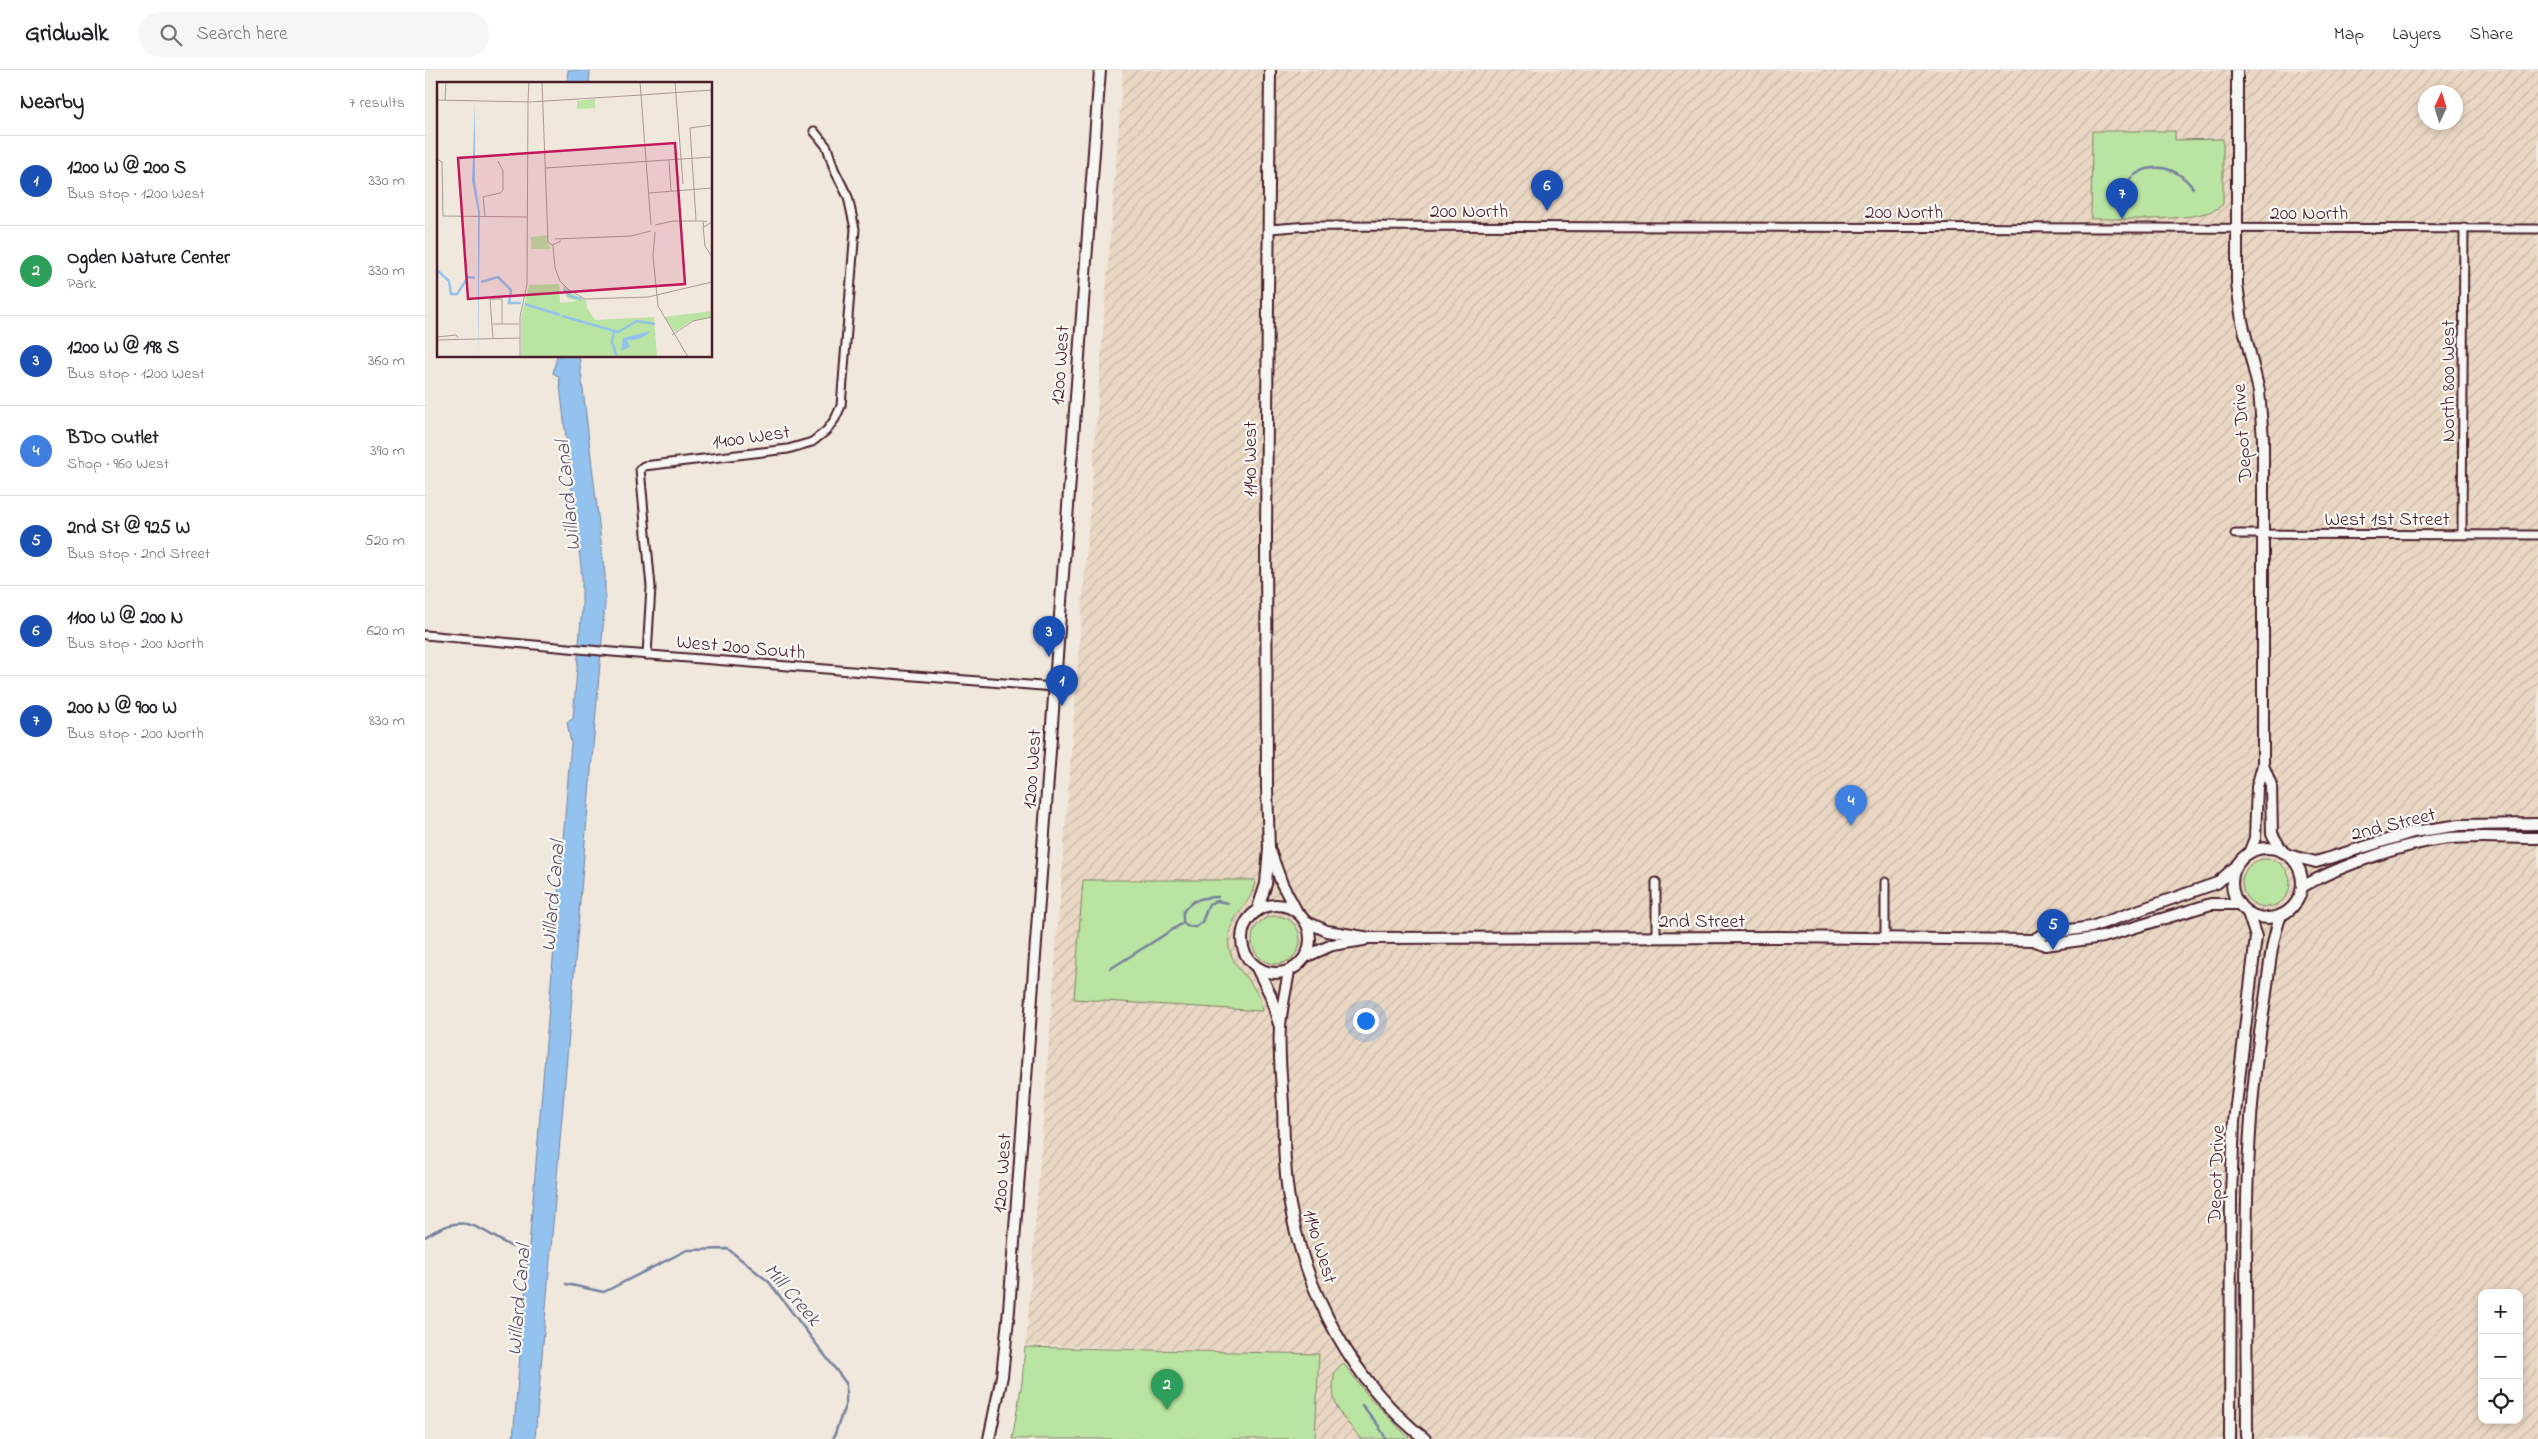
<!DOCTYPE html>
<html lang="en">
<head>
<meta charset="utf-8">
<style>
  :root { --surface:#fff; --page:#f6f6f6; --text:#202124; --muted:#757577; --line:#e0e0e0; --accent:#c8321e }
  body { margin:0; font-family:"Indie Flower",sans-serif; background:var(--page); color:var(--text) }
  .controls { position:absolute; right:15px; bottom:15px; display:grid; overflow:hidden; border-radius:10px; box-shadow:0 2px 8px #0003 }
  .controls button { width:45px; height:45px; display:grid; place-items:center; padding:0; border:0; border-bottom:1px solid var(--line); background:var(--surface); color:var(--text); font:25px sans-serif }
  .compass { position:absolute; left:1993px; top:15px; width:45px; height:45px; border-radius:50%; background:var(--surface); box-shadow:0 2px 8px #0003; rotate:4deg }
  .you { position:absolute; left:940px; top:950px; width:18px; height:18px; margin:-12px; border:4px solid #fff; border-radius:50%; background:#1a73e8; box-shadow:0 0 0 8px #1a73e833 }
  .badge { display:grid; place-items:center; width:32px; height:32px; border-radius:50%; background:var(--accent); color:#fff; font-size:16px; font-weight:700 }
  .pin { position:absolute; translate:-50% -41px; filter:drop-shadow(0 1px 2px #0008) }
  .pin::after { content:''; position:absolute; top:26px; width:18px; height:15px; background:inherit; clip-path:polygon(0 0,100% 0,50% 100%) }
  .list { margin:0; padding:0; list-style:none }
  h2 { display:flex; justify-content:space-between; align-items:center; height:65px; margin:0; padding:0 20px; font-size:21px }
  h2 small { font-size:16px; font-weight:400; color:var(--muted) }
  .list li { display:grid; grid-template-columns:32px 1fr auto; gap:15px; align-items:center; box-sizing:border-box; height:90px; padding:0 20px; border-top:1px solid var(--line) }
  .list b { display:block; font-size:19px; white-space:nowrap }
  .list p { margin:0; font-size:16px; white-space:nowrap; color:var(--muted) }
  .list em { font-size:16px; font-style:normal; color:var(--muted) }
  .icon { flex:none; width:28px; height:28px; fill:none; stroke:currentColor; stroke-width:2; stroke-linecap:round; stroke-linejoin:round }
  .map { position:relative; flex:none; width:2113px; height:1369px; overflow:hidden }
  header { display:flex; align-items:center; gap:30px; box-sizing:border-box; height:70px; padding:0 25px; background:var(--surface); border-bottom:1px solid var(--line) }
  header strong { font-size:24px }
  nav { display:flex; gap:28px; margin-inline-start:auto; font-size:18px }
  .search { width:350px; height:45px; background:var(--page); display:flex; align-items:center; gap:12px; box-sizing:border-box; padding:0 18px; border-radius:20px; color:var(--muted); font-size:19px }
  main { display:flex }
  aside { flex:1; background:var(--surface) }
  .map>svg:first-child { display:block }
  .industrial { fill:url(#industrial-furrows); fill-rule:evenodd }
  .green { fill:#bae4a1; stroke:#828266 }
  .water { fill:#93c2ee; stroke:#7681a0 }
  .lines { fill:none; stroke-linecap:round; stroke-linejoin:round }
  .stream { stroke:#7681a0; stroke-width:2.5 }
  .street-casing { stroke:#4a1f2b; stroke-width:11 }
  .secondary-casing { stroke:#4a1f2b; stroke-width:14 }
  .street { stroke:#f6f6f2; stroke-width:7 }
  .secondary { stroke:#f6f6f2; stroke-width:10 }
  .labels { text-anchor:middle; stroke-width:4.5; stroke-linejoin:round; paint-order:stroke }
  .street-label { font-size:20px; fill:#4a1f2b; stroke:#f6f6f2 }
  .water-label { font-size:21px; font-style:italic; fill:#605066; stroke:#f6f6f2 }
  .inset-river { fill:none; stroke:#93c2ee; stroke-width:2.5 }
  .inset-road { fill:none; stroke:#ae9896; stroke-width:1 }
  .view { fill:#c2185b; fill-opacity:0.15; stroke:#c2185b; stroke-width:2.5 }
  .inset-edge { fill:none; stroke:#4a1f2b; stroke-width:2.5 }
</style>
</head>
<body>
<header>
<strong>Gridwalk</strong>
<div class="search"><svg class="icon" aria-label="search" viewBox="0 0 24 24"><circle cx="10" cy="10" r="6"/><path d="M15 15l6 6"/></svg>Search here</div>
<nav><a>Map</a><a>Layers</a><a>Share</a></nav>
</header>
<main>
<aside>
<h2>Nearby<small>7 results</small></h2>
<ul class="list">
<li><span class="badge" style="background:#1a4fb4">1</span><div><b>1200 W @ 200 S</b><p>Bus stop · 1200 West</p></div><em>330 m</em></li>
<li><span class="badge" style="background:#2e9e5b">2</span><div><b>Ogden Nature Center</b><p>Park</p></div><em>330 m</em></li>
<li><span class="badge" style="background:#1a4fb4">3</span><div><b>1200 W @ 198 S</b><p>Bus stop · 1200 West</p></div><em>360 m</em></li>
<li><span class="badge" style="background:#3f7fe0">4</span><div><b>BDO Outlet</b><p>Shop · 960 West</p></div><em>390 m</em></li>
<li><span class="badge" style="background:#1a4fb4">5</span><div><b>2nd St @ 925 W</b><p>Bus stop · 2nd Street</p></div><em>520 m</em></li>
<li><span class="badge" style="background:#1a4fb4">6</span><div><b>1100 W @ 200 N</b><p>Bus stop · 200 North</p></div><em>620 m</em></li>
<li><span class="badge" style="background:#1a4fb4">7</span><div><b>200 N @ 900 W</b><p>Bus stop · 200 North</p></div><em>830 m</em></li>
</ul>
</aside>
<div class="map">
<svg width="2113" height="1369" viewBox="0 0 2113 1369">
  <defs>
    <pattern id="industrial-furrows" width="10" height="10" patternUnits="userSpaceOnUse" patternTransform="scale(1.25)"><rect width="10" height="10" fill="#e9d7c4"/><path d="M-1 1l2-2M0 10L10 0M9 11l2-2" fill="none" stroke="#c9b8a9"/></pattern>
  </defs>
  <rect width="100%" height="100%" fill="#f0e8dd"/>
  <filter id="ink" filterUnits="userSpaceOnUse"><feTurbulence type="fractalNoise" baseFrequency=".02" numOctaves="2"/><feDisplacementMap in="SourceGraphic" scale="10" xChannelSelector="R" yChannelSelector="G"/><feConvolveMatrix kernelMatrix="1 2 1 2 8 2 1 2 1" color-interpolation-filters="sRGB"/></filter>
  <g filter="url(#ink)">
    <path class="industrial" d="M698 0H2113V1369H889L894 1284 601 1275ZM2000 22H2030V52H2000ZM2057 1223H2094V1350H2057Z"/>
    <g class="green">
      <path d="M1667 61H1750V70L1798 69V134C1781 154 1694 148 1666 149Z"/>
      <circle cx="1841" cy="813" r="24"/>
      <path d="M658 810H830C828 837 800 846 804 877 808 902 836 914 837 941L649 929Z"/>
      <circle cx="851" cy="870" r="24"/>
      <path d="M600 1277 894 1284 890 1369H587L597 1312Z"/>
      <path d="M918 1293 945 1328 985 1369H936C916 1345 903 1334 910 1301Z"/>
    </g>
    <g class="water">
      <path d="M143 0H165L164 14H142Z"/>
      <path d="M132 286H154L180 505V534L110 1369H88L146 673 142 652 148 649 157 537V506L134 307 128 303Z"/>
    </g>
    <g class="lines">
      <g class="stream">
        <path d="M1699 115C1720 90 1749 93 1768 118"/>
        <path d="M793 827C779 827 766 829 758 842V852L762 856 770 857 777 852 784 834 793 831 803 833"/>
        <path d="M685 899 758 853"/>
        <path d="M0 1167C40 1141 50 1157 87 1177"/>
        <path d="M141 1214 179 1222 262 1180 303 1179 344 1212 421 1313V1333L408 1369"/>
        <path d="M937 1335 953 1355 961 1369"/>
      </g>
      <defs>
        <g id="street">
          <path d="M845 159 883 156 2113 159"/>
          <path d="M1810 464 2113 465"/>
          <path d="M2037 464 2039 158"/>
          <path d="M0 565 187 582 629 617"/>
          <path d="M222 585 226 517 215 399 219 396 363 379 387 372 401 361 410 349 416 336 430 159 423 127 409 99 402 77 389 61"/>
          <path d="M1231 812V867"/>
          <path d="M1460 867V812"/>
        </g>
        <g id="secondary">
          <path d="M1812 0V214L1817 251 1834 321 1838 369V695L1832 717 1830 768 1824 783"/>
          <path d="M1838 695 1846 715 1847 764 1858 782"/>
          <circle cx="1842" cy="813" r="35"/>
          <path d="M845 781 857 814 871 840"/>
          <path d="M1863 785 1891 792 1988 762 2035 755 2113 754"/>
          <path d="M1877 817C1911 797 1978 774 2017 769 2048 765 2082 768 2113 768"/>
          <circle cx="851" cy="869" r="34"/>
          <path d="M832 841 841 814 844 778 842 718 841 464 845 0"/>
          <path d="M880 851 902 861 945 868 1357 867 1608 870 1620 875 1678 867 1786 834H1814"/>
          <path d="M1608 870 1618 864 1666 857 1792 813 1809 798"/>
          <path d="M880 887 907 875 939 870"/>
          <path d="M832 898 845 924 854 954"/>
          <path d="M864 901C861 920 856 939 855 957 853 983 857 1011 858 1037 859 1069 859 1102 865 1135 881 1223 928 1313 1000 1369"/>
          <path d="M564 1369 577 1306 584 1240 675 0"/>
          <path d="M1805 1369 1806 1125 1809 1052 1831 867 1823 843"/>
          <path d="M1822 1369C1822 1225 1815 1080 1839 937 1844 906 1845 874 1856 845"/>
        </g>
      </defs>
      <use href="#street" class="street-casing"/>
      <use href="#secondary" class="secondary-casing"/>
      <use href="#street" class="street"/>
      <use href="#secondary" class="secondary"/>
    </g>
  </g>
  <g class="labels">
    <g class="street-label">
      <text x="1044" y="147">200 North</text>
      <text x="1479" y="148">200 North</text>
      <text x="1884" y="149">200 North</text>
      <text transform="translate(634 295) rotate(-86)" y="7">1200 West</text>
      <text transform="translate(2022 311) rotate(-90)" y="7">North 800 West</text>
      <text transform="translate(1816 363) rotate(-94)" y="7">Depot Drive</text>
      <text transform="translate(326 366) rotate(-8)" y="7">1400 West</text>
      <text transform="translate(824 389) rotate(-90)" y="7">1140 West</text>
      <text x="1962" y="455">West 1st Street</text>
      <text transform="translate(316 576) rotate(5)" y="7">West 200 South</text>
      <text transform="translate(606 699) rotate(-86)" y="7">1200 West</text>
      <text transform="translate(1968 753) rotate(-14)" y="7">2nd Street</text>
      <text x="1277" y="857">2nd Street</text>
      <text transform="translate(576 1103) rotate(-86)" y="7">1200 West</text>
      <text transform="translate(1790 1104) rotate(-88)" y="7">Depot Drive</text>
      <text transform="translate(896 1176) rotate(73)" y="7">1140 West</text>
    </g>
    <g class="water-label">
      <text transform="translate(142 426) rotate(-96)" y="7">Willard Canal</text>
      <text transform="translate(127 826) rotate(-85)" y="7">Willard Canal</text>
      <text transform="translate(368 1224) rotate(49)" y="7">Mill Creek</text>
      <text transform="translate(93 1230) rotate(-85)" y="7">Willard Canal</text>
    </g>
  </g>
  <g transform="translate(12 12)">
    <rect width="275" height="275" fill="#f0e8dd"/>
    <path d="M158 17V29L157 26 140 27V19ZM112 153 110 160 114 167H94V155ZM122 202 123 221 140 219 130 216 125 202 136 212 149 218 150 226 158 238 217 235 220 275H84V237L92 203ZM275 229V235L254 239 237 250 227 235Z" fill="#bae4a1"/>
    <path d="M38 21V99L43 130 41 275V130L35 99ZM213 249 211 252 204 256 197 258H190L193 265 184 269 186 256Z" fill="#93c2ee"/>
    <path class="inset-river" d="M0 188 12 199 14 212H20L31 195 38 196M44 200 61 195 74 208 72 221H84M127 207 133 214 144 217M88 222 123 233M125 234 181 250 200 239 218 242M177 249 175 260 180 275"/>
    <path class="inset-road" d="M105 0 111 160 115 163 124 159M203 0 204 13 275 8M238 0 246 102M274 8 275 24M0 18 93 20 204 13 214 143M8 18 9 0M91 20 92 0M0 77 5 80 6 134 90 135M232 78 234 109M109 86 275 75M212 111 275 106M48 134 46 115 63 111 66 108V89L61 79M259 138 253 46 275 43M270 139 266 140 267 145 275 140M218 143 236 139H267M266 144 268 164 275 175M218 150 216 174 221 224 251 275M118 157 194 154 214 149M116 163 118 186 123 199 132 208 148 217 211 215 275 200M56 242H82M235 253 256 239 275 235M0 255 19 253 21 256M56 256 53 217H65V242M0 258 83 256M83 275V235L90 202 91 20"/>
    <path class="view" d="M238 61 248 202 31 217 21 76Z"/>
    <rect width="275" height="275" class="inset-edge"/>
  </g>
</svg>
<div class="controls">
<button>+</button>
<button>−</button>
<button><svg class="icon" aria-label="locate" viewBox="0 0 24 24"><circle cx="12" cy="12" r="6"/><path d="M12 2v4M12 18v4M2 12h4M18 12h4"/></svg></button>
</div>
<svg class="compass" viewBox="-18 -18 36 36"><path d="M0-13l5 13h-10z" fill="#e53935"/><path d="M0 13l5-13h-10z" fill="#757577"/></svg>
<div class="you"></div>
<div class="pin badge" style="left:637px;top:636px;background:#1a4fb4">1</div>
<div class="pin badge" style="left:742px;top:1340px;background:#2e9e5b">2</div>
<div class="pin badge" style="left:624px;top:587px;background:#1a4fb4">3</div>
<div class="pin badge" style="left:1426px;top:756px;background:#3f7fe0">4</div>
<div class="pin badge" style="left:1628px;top:880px;background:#1a4fb4">5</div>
<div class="pin badge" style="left:1122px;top:141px;background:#1a4fb4">6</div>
<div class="pin badge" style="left:1697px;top:149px;background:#1a4fb4">7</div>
</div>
</main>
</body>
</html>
